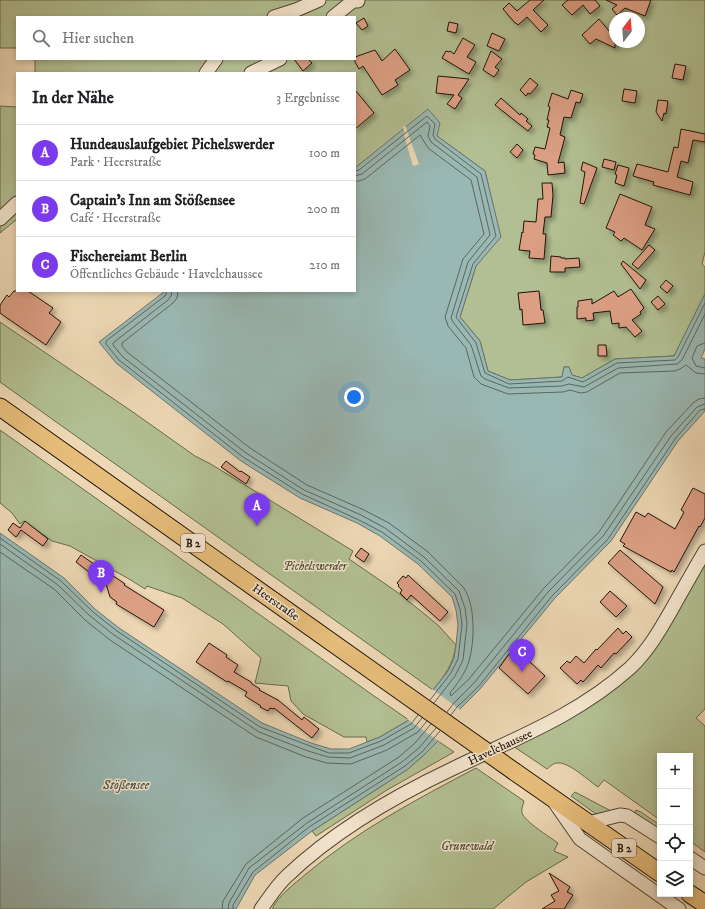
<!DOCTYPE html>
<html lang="de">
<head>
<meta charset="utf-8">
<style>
  :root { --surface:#fff; --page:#f2f2f2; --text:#202124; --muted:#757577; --line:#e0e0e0; --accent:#7c3aed }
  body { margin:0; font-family:"IM FELL DW Pica",serif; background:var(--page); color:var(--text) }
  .controls { position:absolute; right:12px; bottom:12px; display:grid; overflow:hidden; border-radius:0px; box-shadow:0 2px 6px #0003 }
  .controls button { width:36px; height:36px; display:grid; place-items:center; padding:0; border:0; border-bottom:1px solid var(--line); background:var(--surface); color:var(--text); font:20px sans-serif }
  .compass { position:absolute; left:609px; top:12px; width:36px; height:36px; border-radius:50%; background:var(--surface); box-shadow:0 2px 6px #0003; rotate:17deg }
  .you { position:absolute; left:354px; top:397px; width:14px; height:14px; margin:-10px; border:3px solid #fff; border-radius:50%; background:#1a73e8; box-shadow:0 0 0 6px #1a73e833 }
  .badge { display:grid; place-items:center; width:26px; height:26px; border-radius:50%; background:var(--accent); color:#fff; font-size:13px; font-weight:700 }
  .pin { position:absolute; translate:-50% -33px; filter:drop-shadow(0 1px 2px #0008) }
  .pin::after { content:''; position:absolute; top:21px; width:14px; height:12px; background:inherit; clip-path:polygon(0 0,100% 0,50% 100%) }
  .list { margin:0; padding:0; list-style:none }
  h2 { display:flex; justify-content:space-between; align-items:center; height:52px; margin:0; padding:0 16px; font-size:17px }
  h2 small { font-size:13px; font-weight:400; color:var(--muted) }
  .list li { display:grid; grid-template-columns:26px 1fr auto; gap:12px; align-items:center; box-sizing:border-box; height:56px; padding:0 16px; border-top:1px solid var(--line) }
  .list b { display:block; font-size:15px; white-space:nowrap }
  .list p { margin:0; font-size:13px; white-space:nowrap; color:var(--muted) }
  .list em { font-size:13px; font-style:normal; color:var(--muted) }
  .icon { flex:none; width:22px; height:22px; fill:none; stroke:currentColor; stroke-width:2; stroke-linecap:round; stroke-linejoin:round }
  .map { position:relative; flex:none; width:705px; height:909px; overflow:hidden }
  .search { position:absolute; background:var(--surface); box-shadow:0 2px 6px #0003; left:16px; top:16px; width:340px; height:44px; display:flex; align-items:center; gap:10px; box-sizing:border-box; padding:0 14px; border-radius:0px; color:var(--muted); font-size:15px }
  .panel { position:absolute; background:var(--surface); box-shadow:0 2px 6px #0003; left:16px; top:72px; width:340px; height:220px; border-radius:0px }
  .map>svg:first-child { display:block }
  .green { fill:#b2bf92; stroke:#686a4d; fill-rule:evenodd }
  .water { fill:#9ab8b3; stroke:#69766f }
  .pier { fill:#edd7b4 }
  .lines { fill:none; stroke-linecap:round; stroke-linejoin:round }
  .shore { stroke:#5c665e; stroke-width:1 }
  .building { fill:#dc9f84; stroke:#1f1408; filter:url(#shadow) }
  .minor-casing { stroke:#524533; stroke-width:15 }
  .major-casing { stroke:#1f1408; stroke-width:19 }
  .minor { stroke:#f3e5ce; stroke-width:13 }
  .major { stroke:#e6bc7a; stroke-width:17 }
  .major-bridge-casing { stroke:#1f1408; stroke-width:19; stroke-linecap:butt }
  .major-bridge { stroke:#e6bc7a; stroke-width:17 }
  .labels { text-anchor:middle; stroke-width:3; stroke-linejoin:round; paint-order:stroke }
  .shield { fill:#f3e5ce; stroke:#5f5343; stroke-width:1 }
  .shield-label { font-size:11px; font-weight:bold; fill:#1f1408 }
  .park-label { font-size:12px; font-style:italic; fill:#525038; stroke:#f3e5ce }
  .street-label { font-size:12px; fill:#1f1408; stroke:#f3e5ce }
  .water-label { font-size:13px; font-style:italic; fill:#4a4d44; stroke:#f3e5ce }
</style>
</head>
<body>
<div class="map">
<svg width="705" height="909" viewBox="0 0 705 909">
  <defs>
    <filter id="shadow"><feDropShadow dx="3.5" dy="3.5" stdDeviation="2" flood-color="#0004"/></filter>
  </defs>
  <rect width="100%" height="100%" fill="#edd7b4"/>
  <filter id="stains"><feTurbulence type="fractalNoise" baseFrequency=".005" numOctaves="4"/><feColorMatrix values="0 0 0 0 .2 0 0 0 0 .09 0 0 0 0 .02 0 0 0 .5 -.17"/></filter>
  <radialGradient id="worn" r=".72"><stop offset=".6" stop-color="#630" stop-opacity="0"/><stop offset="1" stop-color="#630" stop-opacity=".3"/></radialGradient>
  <g class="green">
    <path d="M0 0H705V252L702 264 705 267V294L674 356 615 359 582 378 572 375 569 367H564L562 377 510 380 488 371 480 341 460 317 476 266 500 237 485 171 437 136 428 110 355 168V73H35V59H355V17H17V48H0ZM615 18H639V42H615Z"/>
    <path d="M0 106 17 107V219L0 233Z"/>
    <path d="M0 322 130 410 195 456 209 463 353 551 349 559 397 592 427 616 439 626 456 645C453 665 445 675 433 690L0 382Z"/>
    <path d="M0 430 374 696 409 720 380 737 367 742 366 737H344L303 714 291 701 288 686 255 683 261 658 223 624 182 598 147 586 145 589 129 579 70 546 52 541 24 521 20 524 12 513 0 503Z"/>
    <path d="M705 564V709L696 718 705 726V852L690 841V756H660V820L604 780 598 787C589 781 569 762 558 763 553 763 551 766 547 769L513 746 570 717 669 623Z"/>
    <path d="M438 741 454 752 387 790 316 836 312 831 408 769 425 754Z"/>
    <path d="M476 768 524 801C523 805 521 809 522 813 525 822 550 837 558 843L554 851 568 857 526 882 493 909H272C279 895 294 884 306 874 357 831 417 799 476 768Z"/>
    <path d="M575 792 613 812 596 814 571 796Z"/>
    <path d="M636 810 641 812 660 825V830L637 815 635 812Z"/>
  </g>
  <path class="water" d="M428 109 440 123 437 136 485 171 501 237 476 266 460 317 480 341 488 371 510 380 562 377 564 367H569L572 375 582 378 615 359 674 356 705 294V349L701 358 705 359V411L678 441 611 541 555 598 480 689 460 709 438 741 425 754 408 769 312 831 255 875 236 909H0V533L64 578 95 609 119 628 262 723 311 743 331 749H349L380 737 409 720 448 671 454 658 456 645 458 625 456 610 452 597 418 564 380 536 357 523 300 498 241 461 116 363 99 342 165 291H355V168Z"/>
  <g class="pier">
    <path d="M405 125 419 164 413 166 404 135 405 134 403 127Z"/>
    <path d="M432 689 462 711 440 742 407 719Z"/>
  </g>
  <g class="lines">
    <g class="shore">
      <path d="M355 171 359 170 427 116 435 124 433 135 435 139 481 174 496 236 473 264 456 317 476 343 485 373 509 384 562 381 568 377 583 382 617 363 675 360 678 357 705 303"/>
      <path d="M355 176 362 174 427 122 430 126 428 136 431 142 477 177 490 235 468 262 451 318 453 322 471 345 481 376 485 379 509 388 562 386 569 384 584 387 618 368 677 364 682 360 705 314"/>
      <path d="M355 182 365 179 420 135 428 148 471 180 484 234 463 259 445 317 448 326 466 348 474 377 481 384 508 394 563 392 570 390 580 393 587 392 620 373 675 371 680 369 686 365 696 373 705 374"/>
      <path d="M167 291 165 296 106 341V344L119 360 243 457 302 494 359 520 382 532 421 561 455 594 460 609 462 625 458 659 451 673 430 700"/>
      <path d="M172 291 171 296 168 300 113 343V345L123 357 246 453 304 490 361 515 385 528 424 557 459 591 465 608 467 624 463 660 455 676 434 703"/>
      <path d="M178 291 177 298 173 303 122 343V346L127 352 250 448 307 485 364 510 389 523 428 552 463 587C476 604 475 644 468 664 464 675 457 684 450 693L451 696 469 679 544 588 599 532 666 432 694 402 699 399 705 398"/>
      <path d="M705 343 697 346 692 358 696 366 705 368"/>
      <path d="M0 538 61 581 93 612 117 631 260 727 310 746 329 753H349L381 741 411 724 418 715"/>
      <path d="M0 544 58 585 89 615 114 635 259 732 308 751 328 757 350 758 384 745 414 728 422 718"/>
      <path d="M0 552 54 589 85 620 110 640 256 737 306 757 327 763 351 764 387 750 418 732 427 721"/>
      <path d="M447 712 454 703 474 683 548 592 604 535 671 436 697 407 705 404"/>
      <path d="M451 715 457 707 478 687 552 596 608 539 675 439 700 410 705 409"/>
      <path d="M222 909 223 901 246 864 303 818 399 757 415 743 431 724"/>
      <path d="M228 909 229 903 249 868 307 823 402 762 419 748 436 728"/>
      <path d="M233 909V905L253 872 309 827 405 766 423 751 440 731"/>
    </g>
  </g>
  <g class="building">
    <path d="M530 0H544L533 10 548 25 541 32 527 17 518 25 516 23H515L503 9 509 3 517 11Z"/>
    <path d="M568 0H595L600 6 590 14 583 5 572 15 562 5Z"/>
    <path d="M606 0H651L645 16 625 8 617 15 612 9 617 5Z"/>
    <path d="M364 18 368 26 362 30 356 23Z"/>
    <path d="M599 19 615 38V48L596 39 590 44 582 35Z"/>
    <path d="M449 22 458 24 456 33 447 31Z"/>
    <path d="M492 33 505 39 499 51 487 46Z"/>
    <path d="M463 38 475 45 467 57 476 62 469 74 442 58 446 51 449 52 450 51 454 54Z"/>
    <path d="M395 49 410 70 395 80 398 85 382 95 363 66 359 69 355 62V57L375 50 382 61Z"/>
    <path d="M491 51 502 59 495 67 499 70 494 77 483 70Z"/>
    <path d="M294 59H308L312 63 303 71Z"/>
    <path d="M675 64 686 66 683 80 672 78Z"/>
    <path d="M438 76 469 79 458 95 462 98 455 109 447 104 454 95 436 93Z"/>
    <path d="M530 78 538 85 530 94 528 93 526 96 520 90Z"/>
    <path d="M624 89 637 91 635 103 622 101Z"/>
    <path d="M355 90 374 113 355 129Z"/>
    <path d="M571 90 583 94 580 103 576 102 571 118 564 117 560 135 565 137 558 163 564 162 565 173 548 175 547 163 534 159 535 155 533 154 535 147 545 149 550 128 547 127 549 120H547L550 107 548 106 552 93 568 99Z"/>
    <path d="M501 98 520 115 521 113 528 119 526 121 532 126 528 131 495 105Z"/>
    <path d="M658 100 668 101 666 114 664 113 662 121 656 112Z"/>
    <path d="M681 129 705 134V142L693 140 688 163 681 161 677 177 693 182 690 195 653 185 654 182 633 176 637 164 668 172 674 147 678 148Z"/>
    <path d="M517 144 523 150 517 158 510 152Z"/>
    <path d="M604 159 616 162 614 170 602 167Z"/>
    <path d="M583 162 597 168 584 204 580 203 585 172 581 170Z"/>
    <path d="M618 165 629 168 624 186 615 183 617 175 615 174Z"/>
    <path d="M542 183H552L553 195 551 217H545L543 234H546L544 259 529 258 530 251 519 250 522 232 523 233 524 221 536 222 538 199H543Z"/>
    <path d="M620 194 652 207 645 225 655 229 642 250 624 238 621 241 613 235 615 232 606 228Z"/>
    <path d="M649 245 655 250 638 269 632 264Z"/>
    <path d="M551 256 561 257V258H565V259L579 258 580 267 565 268V272H550Z"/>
    <path d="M623 261 646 280 640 289 621 264Z"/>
    <path d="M666 280 673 286 667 293 660 287Z"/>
    <path d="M631 289 644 308 640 312 641 314 632 320 642 331 635 337 626 327 619 328V323L612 324 610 311 593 313 594 320 586 321V318L577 319V307H578V301L592 299V304L614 291 618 297Z"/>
    <path d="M14 291H28L53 308 49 313 61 322 46 345 0 313V305L7 295 9 297Z"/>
    <path d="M539 291 541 310H543L545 323 523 325 522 309 520 310 518 293Z"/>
    <path d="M658 296 665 304 658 310 651 302Z"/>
    <path d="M598 345H606L607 356H598Z"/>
    <path d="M226 461 240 472 241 471 250 477 246 484 221 467Z"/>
    <path d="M693 488 705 494V518L700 527 699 526 674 572 672 570 671 572 623 546 625 544 620 541 636 512 645 517 648 513 675 529 684 512 681 510Z"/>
    <path d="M25 521 48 539 43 546 21 530 16 537 8 530 13 523 20 528Z"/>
    <path d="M361 548 369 554 364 562 355 556Z"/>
    <path d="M620 550 663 587 655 604 608 563Z"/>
    <path d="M81 555 111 576 112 575 125 584 124 585 164 610 154 627 116 604 117 602 110 597 102 571 97 578 76 562Z"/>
    <path d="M408 575 448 612 440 621 411 595 407 600 400 593 402 590 398 586 399 585 397 583 403 576 406 578Z"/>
    <path d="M610 591 627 606 616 617 600 602Z"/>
    <path d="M618 628 623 634 626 631 632 637 616 654 614 653 601 668 598 665 583 682 581 680 577 684 560 668 567 661 570 663 576 656 584 663 596 649 597 650Z"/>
    <path d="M209 643 227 655 226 657 238 665 234 672 251 682 252 684 260 689 259 690 278 700 302 720 304 717 319 729 312 738 274 708 273 709 270 708 268 711 260 707 261 706 245 696 247 692 228 681 227 682 196 662Z"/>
    <path d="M516 649 545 676 528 694 499 668 509 654H511Z"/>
    <path d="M549 873 570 887 567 892 573 895 564 909H542L555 901 551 895 559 891Z"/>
  </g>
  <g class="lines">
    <defs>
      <g id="minor">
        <path d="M274 17 296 10 319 0"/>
        <path d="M333 17 353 1H358"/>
        <path d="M206 73 216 59"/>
        <path d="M251 73 280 59"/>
        <path d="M0 219 17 203"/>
        <path d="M555 803 580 839 679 909"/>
        <path d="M588 823 620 815 627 816 660 837"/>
        <path d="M690 858 705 868"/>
        <path d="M261 909C269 898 277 885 287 876 333 832 395 796 452 769 514 739 578 715 630 668 648 651 660 630 672 609 683 589 694 570 705 551"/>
      </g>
      <g id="major">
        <path d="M0 407 385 680"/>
        <path d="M515 772 660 873"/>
        <path d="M690 894 705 904"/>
      </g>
    </defs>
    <use href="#minor" class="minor-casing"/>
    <use href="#major" class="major-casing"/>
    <use href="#minor" class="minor"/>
    <use href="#major" class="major"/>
    <defs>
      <path id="major-bridge" d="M385 680 515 772"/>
    </defs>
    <use href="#major-bridge" class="major-bridge-casing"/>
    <use href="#major-bridge" class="major-bridge"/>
  </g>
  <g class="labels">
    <g class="shield">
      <rect x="181" y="534" width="24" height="18" rx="3"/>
      <rect x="612" y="839" width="24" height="18" rx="3"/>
    </g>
    <g class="shield-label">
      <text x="193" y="547">B 2</text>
      <text x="624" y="852">B 2</text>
    </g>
    <g class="park-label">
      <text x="315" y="570">Pichelswerder</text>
      <text x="467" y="850">Grunewald</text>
    </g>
    <g class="street-label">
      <text transform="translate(276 602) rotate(35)" y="4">Heerstraße</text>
      <text transform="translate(500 747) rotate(-25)" y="4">Havelchaussee</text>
    </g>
    <g class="water-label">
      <text x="126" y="789">Stößensee</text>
    </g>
  </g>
  <rect width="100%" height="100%" filter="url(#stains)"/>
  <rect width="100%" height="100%" fill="url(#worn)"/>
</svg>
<div class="controls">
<button>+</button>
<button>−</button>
<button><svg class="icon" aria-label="locate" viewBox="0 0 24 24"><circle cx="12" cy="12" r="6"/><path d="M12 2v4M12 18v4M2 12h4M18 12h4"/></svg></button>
<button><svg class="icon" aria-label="layers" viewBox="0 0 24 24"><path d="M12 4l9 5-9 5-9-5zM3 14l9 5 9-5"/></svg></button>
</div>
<svg class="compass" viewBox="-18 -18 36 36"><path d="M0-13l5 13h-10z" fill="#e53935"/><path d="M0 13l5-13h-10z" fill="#757577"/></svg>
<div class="you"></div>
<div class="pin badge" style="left:257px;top:526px">A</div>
<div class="pin badge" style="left:101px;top:593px">B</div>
<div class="pin badge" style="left:522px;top:672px">C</div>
<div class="search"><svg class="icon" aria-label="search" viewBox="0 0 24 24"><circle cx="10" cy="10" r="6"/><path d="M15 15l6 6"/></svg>Hier suchen</div>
<section class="panel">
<h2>In der Nähe<small>3 Ergebnisse</small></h2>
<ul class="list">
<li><span class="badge">A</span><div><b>Hundeauslaufgebiet Pichelswerder</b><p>Park · Heerstraße</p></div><em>100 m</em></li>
<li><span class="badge">B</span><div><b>Captain's Inn am Stößensee</b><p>Café · Heerstraße</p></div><em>200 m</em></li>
<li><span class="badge">C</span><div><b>Fischereiamt Berlin</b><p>Öffentliches Gebäude · Havelchaussee</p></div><em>210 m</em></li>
</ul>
</section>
</div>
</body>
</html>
